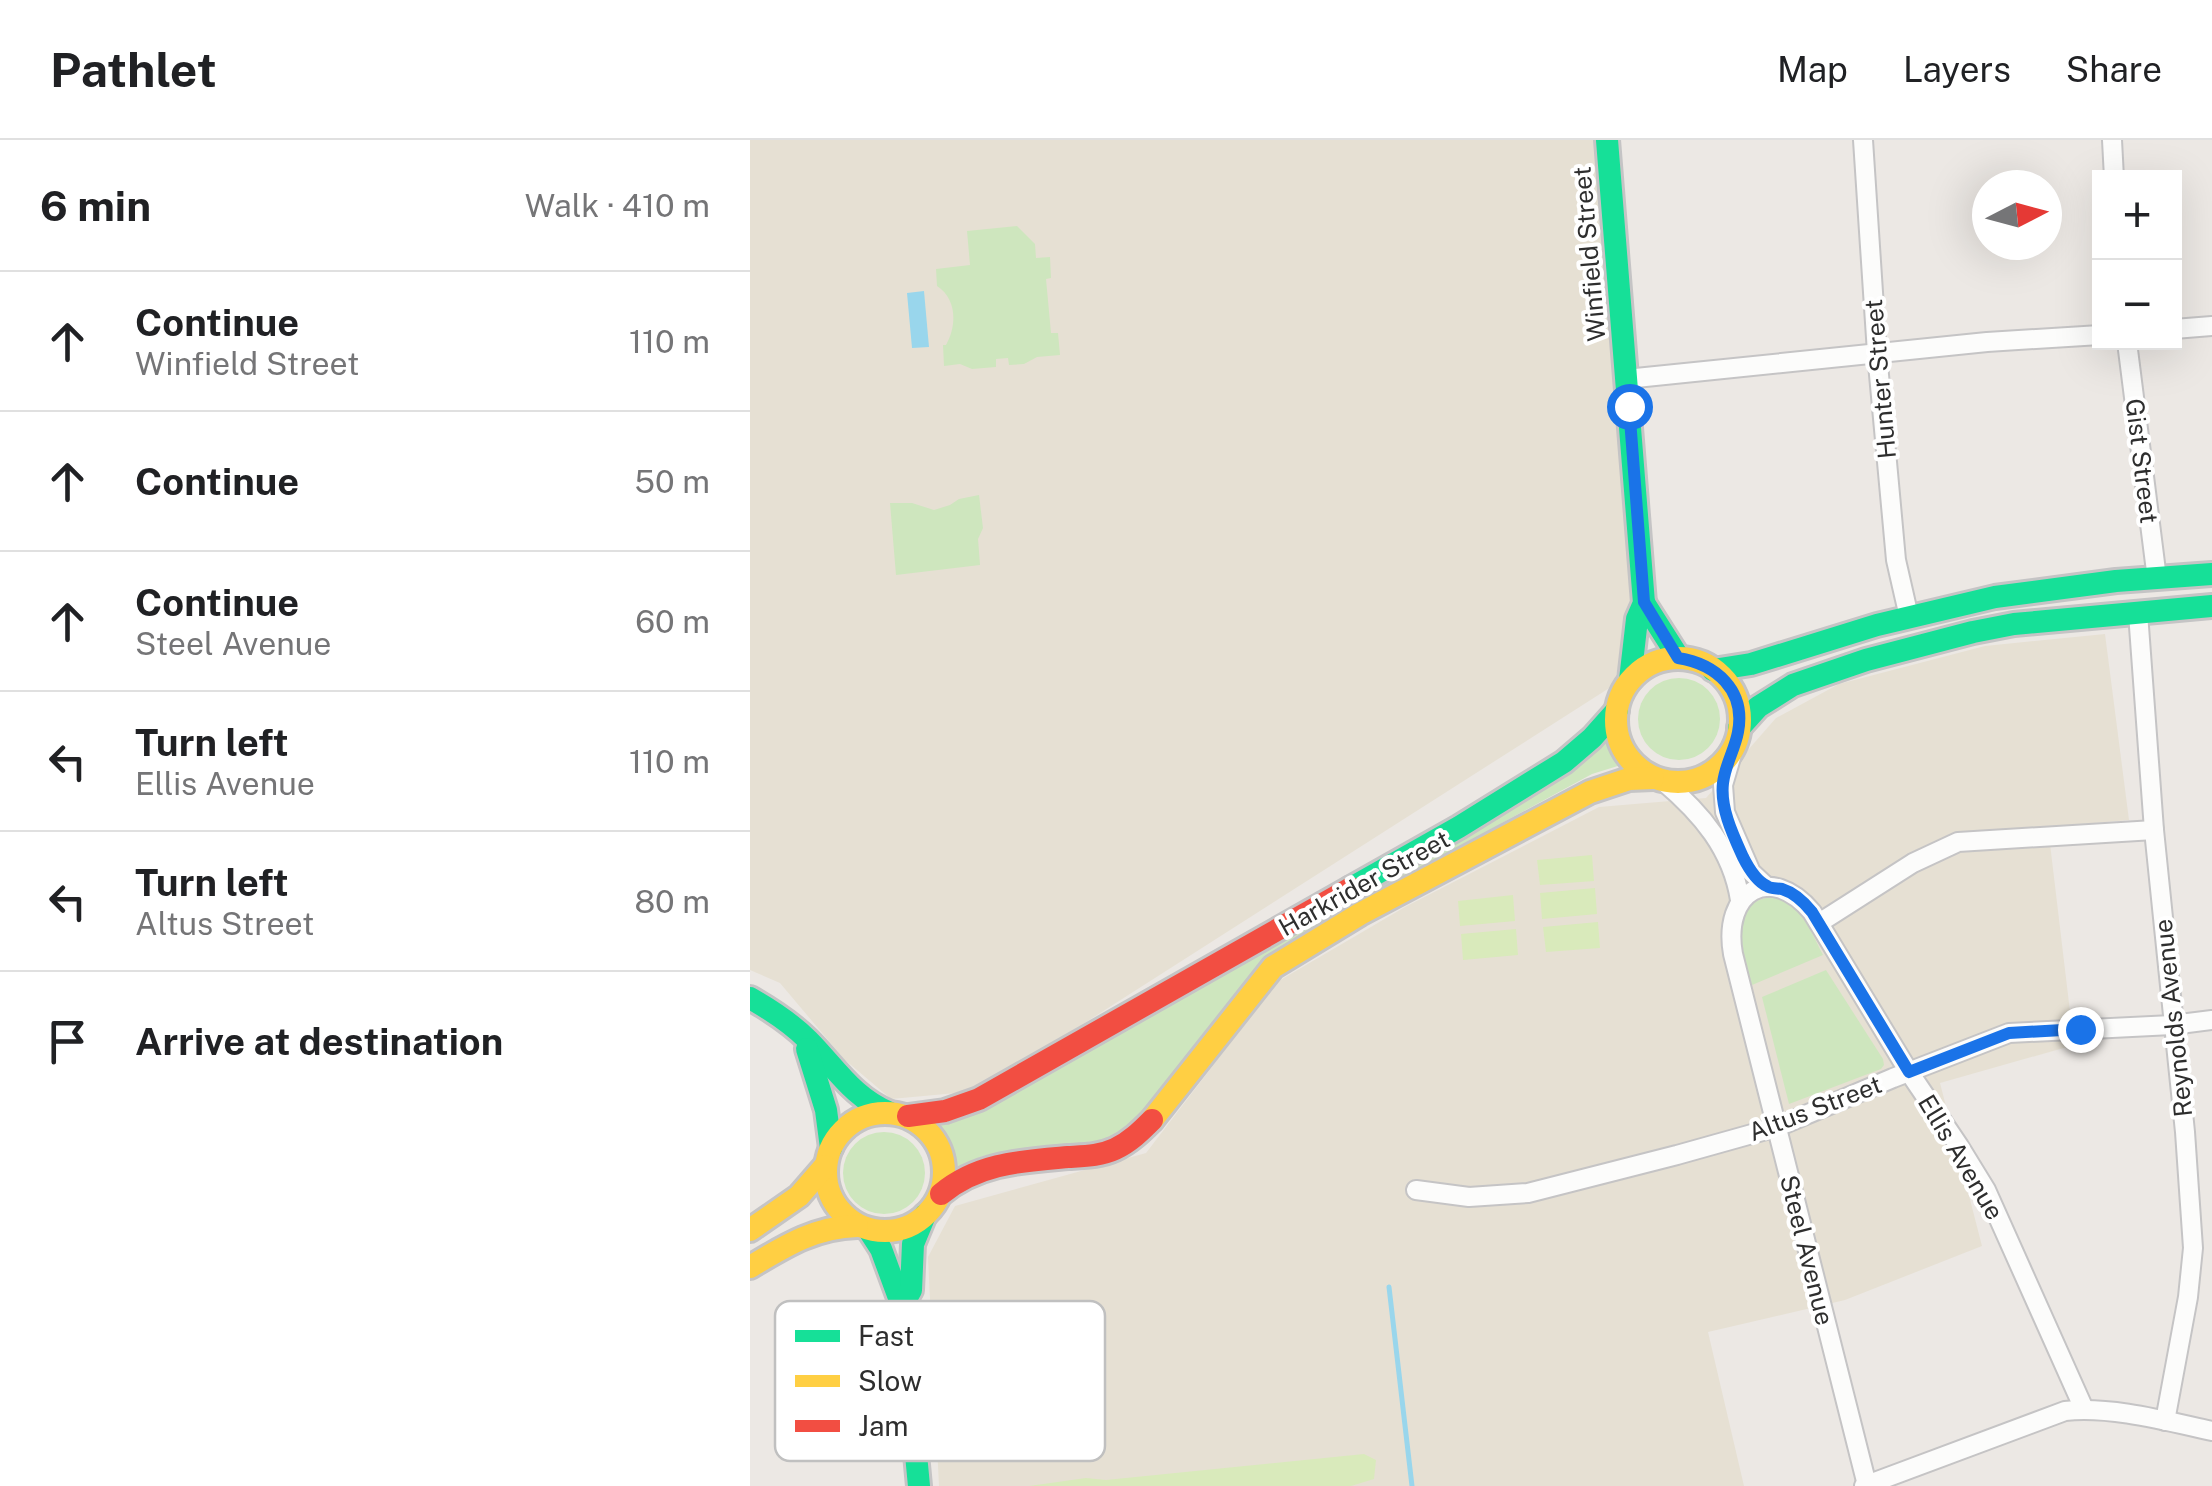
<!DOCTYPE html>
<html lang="en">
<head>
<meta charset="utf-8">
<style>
  :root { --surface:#fff; --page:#f6f6f6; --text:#202124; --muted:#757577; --line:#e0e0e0 }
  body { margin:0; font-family:"Public Sans",sans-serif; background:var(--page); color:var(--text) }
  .controls { position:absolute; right:30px; top:30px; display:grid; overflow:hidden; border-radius:0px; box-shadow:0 10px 40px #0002 }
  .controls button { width:90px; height:90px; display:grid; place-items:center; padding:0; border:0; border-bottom:2px solid var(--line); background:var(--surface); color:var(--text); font:50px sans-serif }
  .compass { position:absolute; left:1222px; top:30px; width:90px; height:90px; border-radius:50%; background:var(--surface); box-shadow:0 10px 40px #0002; rotate:84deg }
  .stop { position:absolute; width:30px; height:30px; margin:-22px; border:8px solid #1a73e8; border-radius:50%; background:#fff }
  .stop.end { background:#1a73e8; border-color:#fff; box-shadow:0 2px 10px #0008 }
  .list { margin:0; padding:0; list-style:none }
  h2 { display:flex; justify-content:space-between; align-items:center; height:130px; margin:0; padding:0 40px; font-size:42px }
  h2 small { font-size:32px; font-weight:400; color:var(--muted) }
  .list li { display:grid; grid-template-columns:65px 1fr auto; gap:30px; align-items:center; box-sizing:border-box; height:140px; padding:0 40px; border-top:2px solid var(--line) }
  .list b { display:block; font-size:38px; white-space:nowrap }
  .list p { margin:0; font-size:32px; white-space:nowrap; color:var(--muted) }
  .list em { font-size:32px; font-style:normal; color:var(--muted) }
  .icon { flex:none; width:55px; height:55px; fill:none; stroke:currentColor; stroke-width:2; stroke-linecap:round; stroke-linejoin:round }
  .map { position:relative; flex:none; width:1462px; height:1346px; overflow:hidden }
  header { display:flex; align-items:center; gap:60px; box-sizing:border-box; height:140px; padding:0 50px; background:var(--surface); border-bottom:2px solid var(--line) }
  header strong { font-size:48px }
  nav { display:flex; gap:55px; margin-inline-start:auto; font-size:35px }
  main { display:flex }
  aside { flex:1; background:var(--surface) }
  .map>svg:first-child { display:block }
  .education { fill:#e6e0d3 }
  .green { fill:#cee6be }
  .pitch { fill:#d9eabb }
  .water { fill:#99d6ec }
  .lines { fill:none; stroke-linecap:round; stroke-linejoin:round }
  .stream { stroke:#99d6ec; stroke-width:5 }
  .street-casing { stroke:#c5c4c5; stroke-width:22 }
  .fast-casing { stroke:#c5c4c5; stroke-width:28 }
  .slow-casing { stroke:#c5c4c5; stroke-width:28 }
  .jam-casing { stroke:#c5c4c5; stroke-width:28 }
  .street { stroke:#fcfcfb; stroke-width:18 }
  .fast { stroke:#16e098; stroke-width:22 }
  .slow { stroke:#ffcf43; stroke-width:22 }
  .jam { stroke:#f24e42; stroke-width:22 }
  .route { stroke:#1a73e8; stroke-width:12 }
  .labels { text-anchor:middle; stroke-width:8; stroke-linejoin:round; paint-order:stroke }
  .street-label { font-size:25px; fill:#2e2e2e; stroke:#fff }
  .key { fill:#fff; stroke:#c0c0c0; stroke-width:2.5 }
  .key-label { font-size:28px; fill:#2e2e2e }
</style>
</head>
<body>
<header>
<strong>Pathlet</strong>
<nav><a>Map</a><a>Layers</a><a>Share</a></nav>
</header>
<main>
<aside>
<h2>6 min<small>Walk · 410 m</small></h2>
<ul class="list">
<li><svg class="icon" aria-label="ahead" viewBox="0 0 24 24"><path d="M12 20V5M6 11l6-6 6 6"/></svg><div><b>Continue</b><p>Winfield Street</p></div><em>110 m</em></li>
<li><svg class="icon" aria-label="ahead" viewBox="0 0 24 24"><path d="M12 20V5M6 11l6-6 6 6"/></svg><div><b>Continue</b></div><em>50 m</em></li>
<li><svg class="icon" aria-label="ahead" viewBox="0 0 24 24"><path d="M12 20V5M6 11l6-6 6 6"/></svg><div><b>Continue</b><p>Steel Avenue</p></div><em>60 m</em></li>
<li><svg class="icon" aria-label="left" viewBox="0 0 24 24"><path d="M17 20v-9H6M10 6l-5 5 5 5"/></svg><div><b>Turn left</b><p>Ellis Avenue</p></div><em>110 m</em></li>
<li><svg class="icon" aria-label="left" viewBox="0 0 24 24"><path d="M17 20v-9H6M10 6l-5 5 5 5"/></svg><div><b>Turn left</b><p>Altus Street</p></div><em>80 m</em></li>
<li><svg class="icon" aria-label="arrive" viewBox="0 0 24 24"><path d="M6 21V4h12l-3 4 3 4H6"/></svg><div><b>Arrive at destination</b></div></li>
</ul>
</aside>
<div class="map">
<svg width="1462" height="1346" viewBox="0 0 1462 1346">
  <rect width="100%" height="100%" fill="#ece8e4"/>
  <g class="education">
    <path d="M0 0H846L881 470 864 545 228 951 141 959 94 919 30 843 0 830Z"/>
    <path d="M1355 494 1379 680 1298 687 1324 905 1190 943 1232 1106 1095 1160 958 1192 994 1346H189L178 1117 205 1066 396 1013 527 842 655 767 849 667 956 658 1026 578 1089 544 1235 506Z"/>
  </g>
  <g class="green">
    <path d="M267 86 285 104 286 118 300 117 301 138 296 139 301 193H308L310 215 287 217 274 224 259 225 258 218 246 219V227L222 229 210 224 194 226 193 205H196C207 185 207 159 187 146L186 129 220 125 217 91Z"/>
    <path d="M229 355 233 388 228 399 230 425 146 435 140 363H162L184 370 200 365 209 359Z"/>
    <circle cx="929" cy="579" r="41"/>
    <path d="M856 596 871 625 842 634 761 678 521 815 398 970 360 999 233 1016 205 1028 200 1006 188 986Z"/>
    <path d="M1023 757C1051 763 1061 792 1073 815L1002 845C992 811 971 763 1023 757Z"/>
    <path d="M1076 830 1133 919 1134 925 1131 929 1039 964 1012 857Z"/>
    <circle cx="134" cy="1033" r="41"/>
  </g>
  <g class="pitch">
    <path d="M842 715 844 741 790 745 787 720Z"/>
    <path d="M845 748 847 774 792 779 790 753Z"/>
    <path d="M763 755 765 781 710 786 708 761Z"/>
    <path d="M848 782 850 808 796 812 793 787Z"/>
    <path d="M766 789 768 815 713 820 711 794Z"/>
    <path d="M614 1314 626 1320 624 1339 601 1346H279L336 1338 356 1340Z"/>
  </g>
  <path class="water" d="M174 151 179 207 162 208 157 153Z"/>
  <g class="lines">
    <path class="stream" d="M639 1147 662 1346"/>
    <defs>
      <g id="street">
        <path d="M1113 0 1127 213 1146 420 1159 477"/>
        <path d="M1362 0 1364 38"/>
        <path d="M1424 189 1462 186"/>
        <path d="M1377 202 1407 439"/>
        <path d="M876 239 1237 202 1350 195"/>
        <path d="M1388 473 1404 690 1435 992 1443 1108 1438 1157 1415 1281"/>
        <path d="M985 604 973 645 975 672 1001 732 1017 747"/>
        <path d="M913 641C951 673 982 709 990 760"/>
        <path d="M1069 783 1163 723 1208 702 1404 690"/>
        <path d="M666 1050 719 1057 778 1053 927 1015 1027 987 1143 938 1259 893 1422 885 1462 880"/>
        <path d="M1117 1345 983 814C972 752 1020 722 1062 772L1159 932 1209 1006 1236 1050 1334 1269"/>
        <path d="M1114 1346 1315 1271C1361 1266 1416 1281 1462 1291"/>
      </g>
      <g id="fast">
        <path d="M857 0 894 463 887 479 880 540"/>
        <path d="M894 463 929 518"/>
        <path d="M963 530 1001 524 1127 485 1245 457 1366 441 1462 434"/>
        <path d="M989 588 1008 567 1043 545 1116 520 1223 492 1264 484 1462 466"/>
        <path d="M601 748 709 687 814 622 842 598 867 570"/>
        <path d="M0 858C21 870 41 883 58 900 85 927 103 958 140 973"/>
        <path d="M57 909 76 970 81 1008"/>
        <path d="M120 1092 131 1109 152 1166 169 1346"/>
        <path d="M152 1166 161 1150 163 1104 175 1075"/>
      </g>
      <g id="slow">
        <circle cx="928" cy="580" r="62"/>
        <circle cx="135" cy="1032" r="59"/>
        <path d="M402 980 523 827 610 774 840 652 879 639 903 638"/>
        <path d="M0 1090 49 1056 75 1026"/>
        <path d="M0 1127C35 1106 65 1087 107 1086"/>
      </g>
      <g id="jam">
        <path d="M158 976 195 971 229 959 601 748"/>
        <path d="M191 1054C228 1023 272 1021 318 1017 334 1016 350 1016 365 1009 380 1002 391 991 402 980"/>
      </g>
    </defs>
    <use href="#street" class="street-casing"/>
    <use href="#fast" class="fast-casing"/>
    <use href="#slow" class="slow-casing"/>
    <use href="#jam" class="jam-casing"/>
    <use href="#street" class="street"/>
    <use href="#fast" class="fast"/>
    <use href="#slow" class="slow"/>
    <use href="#jam" class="jam"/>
  </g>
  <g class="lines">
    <path class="route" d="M879 266 894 462 928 518C966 524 996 550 988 592 985 609 975 625 973 643 970 668 983 695 993 717 998 727 1006 741 1017 746 1021 749 1027 748 1032 749 1045 753 1054 762 1062 772L1159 932 1259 893 1330 889"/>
  </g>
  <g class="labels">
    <g class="street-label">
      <text transform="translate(839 114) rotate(-95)" y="9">Winfield Street</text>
      <text transform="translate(1130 239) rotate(-95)" y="9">Hunter Street</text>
      <text transform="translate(1392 321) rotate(83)" y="9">Gist Street</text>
      <text transform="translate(614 743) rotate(-29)" y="9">Harkrider Street</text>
      <text transform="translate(1423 878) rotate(-96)" y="9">Reynolds Avenue</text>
      <text transform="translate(1065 968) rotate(-21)" y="9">Altus Street</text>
      <text transform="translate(1211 1017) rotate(59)" y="9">Ellis Avenue</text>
      <text transform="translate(1057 1110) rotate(76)" y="9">Steel Avenue</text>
    </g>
  </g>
  <rect x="25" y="1161" width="330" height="160" rx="15" class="key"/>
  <rect x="45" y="1190" width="45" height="12" fill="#16e098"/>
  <rect x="45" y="1235" width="45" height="12" fill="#ffcf43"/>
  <rect x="45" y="1280" width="45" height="12" fill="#f24e42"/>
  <g class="key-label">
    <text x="108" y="1206">Fast</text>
    <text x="108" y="1251">Slow</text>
    <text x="108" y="1296">Jam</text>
  </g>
</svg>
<div class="controls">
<button>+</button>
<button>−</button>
</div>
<svg class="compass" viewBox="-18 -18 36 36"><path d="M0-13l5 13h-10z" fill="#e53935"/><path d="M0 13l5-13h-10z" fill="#757577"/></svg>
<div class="stop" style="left:879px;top:266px"></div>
<div class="stop end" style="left:1330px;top:889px"></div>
</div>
</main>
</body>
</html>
